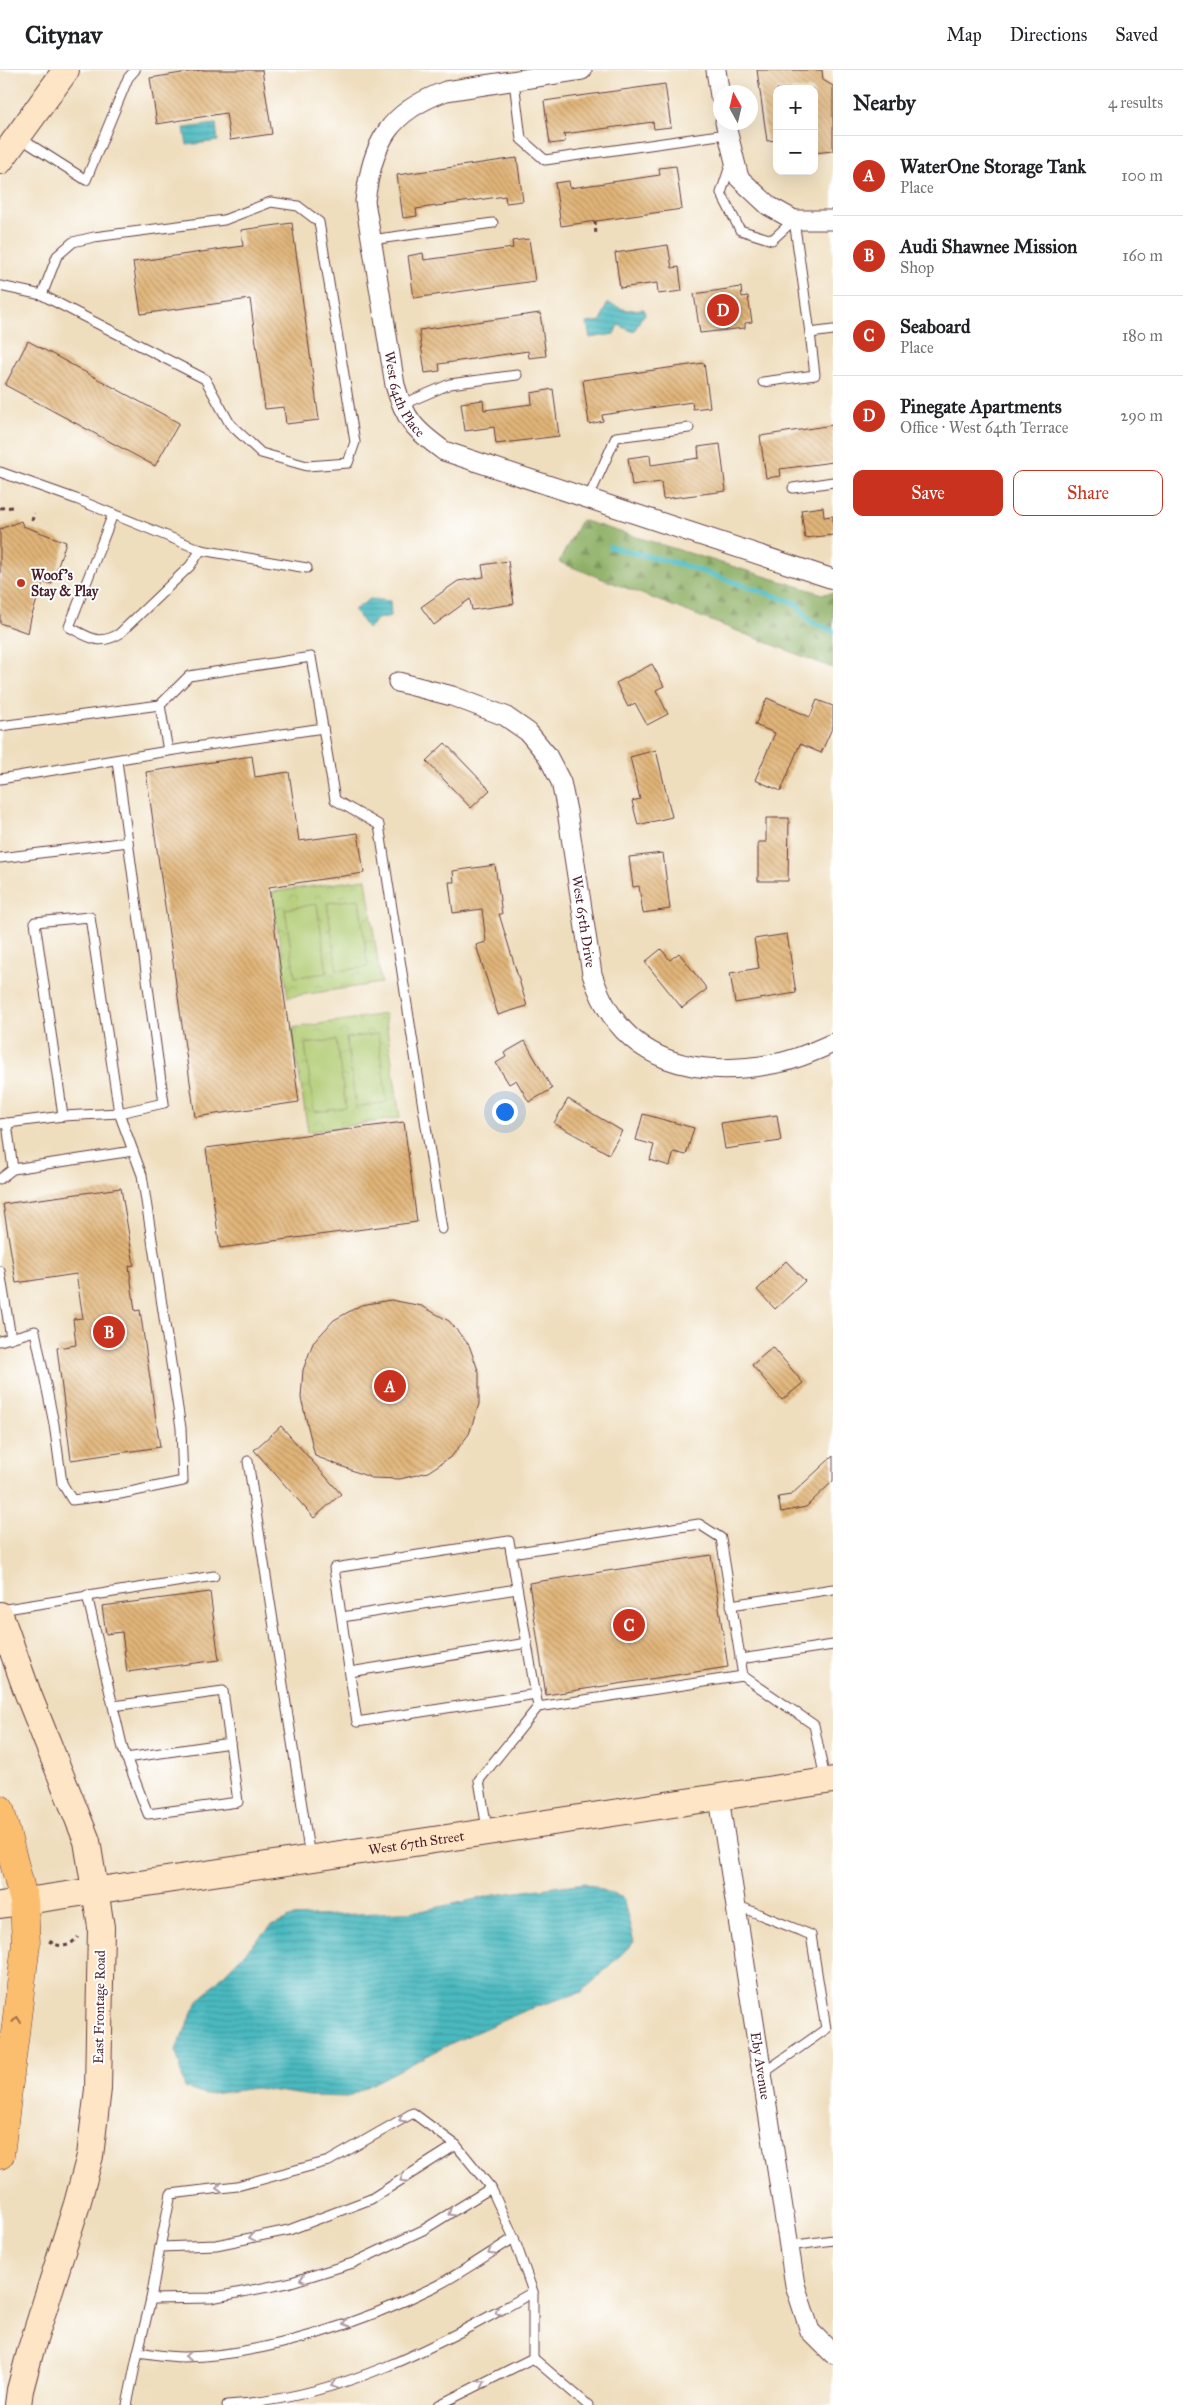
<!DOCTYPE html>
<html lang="en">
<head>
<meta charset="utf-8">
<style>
  :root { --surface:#fff; --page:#f2f2f2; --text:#202124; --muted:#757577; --line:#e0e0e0; --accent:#c8321e }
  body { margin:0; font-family:"IM FELL Great Primer",serif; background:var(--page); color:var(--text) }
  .controls { position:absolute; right:15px; top:15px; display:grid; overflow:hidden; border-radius:10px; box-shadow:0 5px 20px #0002 }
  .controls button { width:45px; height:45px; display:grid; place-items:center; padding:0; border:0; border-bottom:1px solid var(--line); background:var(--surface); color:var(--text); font:25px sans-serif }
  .compass { position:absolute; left:713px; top:15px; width:45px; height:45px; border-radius:50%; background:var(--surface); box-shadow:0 5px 20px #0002; rotate:352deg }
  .you { position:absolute; left:504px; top:1041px; width:18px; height:18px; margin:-12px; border:4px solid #fff; border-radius:50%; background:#1a73e8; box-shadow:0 0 0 8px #1a73e833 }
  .badge { display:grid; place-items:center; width:32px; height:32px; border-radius:50%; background:var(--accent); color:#fff; font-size:16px; font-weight:700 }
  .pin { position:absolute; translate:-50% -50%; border:2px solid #fff; box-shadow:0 1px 5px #0006 }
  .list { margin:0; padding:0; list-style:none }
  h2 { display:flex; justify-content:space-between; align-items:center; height:65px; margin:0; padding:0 20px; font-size:21px }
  h2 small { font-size:16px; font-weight:400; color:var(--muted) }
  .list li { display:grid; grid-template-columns:32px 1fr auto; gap:15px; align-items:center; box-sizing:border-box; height:80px; padding:0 20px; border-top:1px solid var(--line) }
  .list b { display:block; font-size:19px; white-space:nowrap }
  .list p { margin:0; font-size:16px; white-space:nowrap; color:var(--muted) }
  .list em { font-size:16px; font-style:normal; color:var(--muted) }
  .actions { display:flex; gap:10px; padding:15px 20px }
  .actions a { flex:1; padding:11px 0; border:1px solid var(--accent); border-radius:10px; text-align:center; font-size:18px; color:var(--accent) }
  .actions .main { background:var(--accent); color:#fff }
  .map { position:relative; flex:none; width:833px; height:2335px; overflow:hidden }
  header { display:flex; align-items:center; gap:30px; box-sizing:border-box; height:70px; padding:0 25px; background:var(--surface); border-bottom:1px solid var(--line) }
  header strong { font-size:24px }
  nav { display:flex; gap:28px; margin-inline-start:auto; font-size:18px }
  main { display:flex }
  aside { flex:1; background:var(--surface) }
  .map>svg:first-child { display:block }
  .forest { fill:url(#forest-firs); stroke:#6a6646 }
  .park { fill:url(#park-crowns); stroke:#7c744e }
  .pitch { fill:#afca70; stroke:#7c744e }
  .water { fill:url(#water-rules); stroke:#4a6c76 }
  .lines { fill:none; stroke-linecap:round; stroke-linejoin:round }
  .stream { stroke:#4abac0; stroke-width:5.5 }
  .building { fill:url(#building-back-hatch) }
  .lane-casing { stroke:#633c41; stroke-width:11 }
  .street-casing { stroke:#633c41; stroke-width:21 }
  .secondary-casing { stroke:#633c41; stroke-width:28 }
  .highway-casing { stroke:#633c41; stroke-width:29 }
  .path { stroke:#633c41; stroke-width:3; stroke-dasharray:4 4; stroke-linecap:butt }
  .lane { stroke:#fff; stroke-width:9 }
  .street { stroke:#fff; stroke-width:19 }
  .secondary { stroke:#fde5c5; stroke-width:26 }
  .highway { stroke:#fbbe6e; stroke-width:28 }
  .oneway { stroke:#a26e4c }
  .oneway2 { stroke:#ae9aa0 }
  .poi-dot { fill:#c8321e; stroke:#fff; stroke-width:2 }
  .labels { text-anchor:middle; stroke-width:4; stroke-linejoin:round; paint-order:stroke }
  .street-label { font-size:14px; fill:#4a1f2b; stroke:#fff }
  .poi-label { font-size:14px; font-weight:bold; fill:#4a1f2b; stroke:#fff; text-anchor:start }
</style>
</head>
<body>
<header>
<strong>Citynav</strong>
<nav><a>Map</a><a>Directions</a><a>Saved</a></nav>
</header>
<main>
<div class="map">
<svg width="833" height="2335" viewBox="0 0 833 2335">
  <defs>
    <pattern id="forest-firs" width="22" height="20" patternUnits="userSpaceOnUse" patternTransform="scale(1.25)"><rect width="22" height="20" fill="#8bae62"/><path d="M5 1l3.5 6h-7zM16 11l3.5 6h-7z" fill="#748d51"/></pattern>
    <pattern id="park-crowns" width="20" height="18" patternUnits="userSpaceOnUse" patternTransform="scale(1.25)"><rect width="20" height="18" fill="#afca70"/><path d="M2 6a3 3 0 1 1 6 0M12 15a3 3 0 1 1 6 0" fill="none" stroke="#98ad61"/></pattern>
    <pattern id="water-rules" width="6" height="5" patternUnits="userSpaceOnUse" patternTransform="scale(1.25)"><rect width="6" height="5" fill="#4abac0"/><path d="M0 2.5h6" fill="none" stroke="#40979c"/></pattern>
    <pattern id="building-back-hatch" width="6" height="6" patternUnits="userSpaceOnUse" patternTransform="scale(1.25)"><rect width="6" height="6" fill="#e1b579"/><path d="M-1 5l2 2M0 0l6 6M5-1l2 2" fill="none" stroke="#b89363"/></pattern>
  </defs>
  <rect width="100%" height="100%" fill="#fff"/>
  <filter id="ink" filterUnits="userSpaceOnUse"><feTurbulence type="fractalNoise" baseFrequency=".02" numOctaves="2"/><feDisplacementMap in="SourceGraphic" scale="10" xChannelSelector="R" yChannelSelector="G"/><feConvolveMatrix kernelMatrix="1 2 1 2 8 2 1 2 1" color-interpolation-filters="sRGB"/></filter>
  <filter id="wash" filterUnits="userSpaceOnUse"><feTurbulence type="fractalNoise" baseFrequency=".0096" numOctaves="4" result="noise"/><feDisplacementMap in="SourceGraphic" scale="20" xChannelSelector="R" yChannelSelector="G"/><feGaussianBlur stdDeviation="1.12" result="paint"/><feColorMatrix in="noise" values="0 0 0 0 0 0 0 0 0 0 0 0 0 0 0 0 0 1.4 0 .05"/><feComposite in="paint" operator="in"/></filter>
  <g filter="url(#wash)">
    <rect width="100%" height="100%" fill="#efdebe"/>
    <path class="forest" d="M581 450 823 524 833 523V598L559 492Z"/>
    <g class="park">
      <path d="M366 809 381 913 288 927 272 822Z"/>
      <path d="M385 944 400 1048 308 1062 292 958Z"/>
    </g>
    <g class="pitch">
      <path d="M359 829 368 897 337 901 327 833Z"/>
      <path d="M317 834 327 903 295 907 285 839Z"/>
      <path d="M378 964 387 1032 356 1037 346 968Z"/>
      <path d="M336 970 346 1038 314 1042 305 974Z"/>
    </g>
    <g class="water">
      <path d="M216 54 218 71 187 75 184 58Z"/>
      <path d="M607 233 626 240 644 239 645 245 641 248 634 262 618 255 614 264 590 268 587 253 601 251Z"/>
      <path d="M370 529 390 531 391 546 377 549 368 559 354 540Z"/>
      <path d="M585 1813 623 1828 634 1872 582 1922 529 1939 454 1972 347 2027 310 2026 255 2018 205 2025 185 2018 176 1980 198 1931 270 1857 292 1847 421 1841 494 1825Z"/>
    </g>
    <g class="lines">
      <path class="stream" d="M610 477 680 494 796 533 810 551 833 561"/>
    </g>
    <g id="blocks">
      <g class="building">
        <path d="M201 0H262L272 64 230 70 226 43 157 54 150 8Z"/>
        <path d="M757 0H822L823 10 833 16V81L814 83V19H777V70L767 71Z"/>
        <path d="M665 14 671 57 654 59 653 52 564 64 565 72 550 74 544 31Z"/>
        <path d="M517 88 523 131 506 133 505 126 416 139 417 146 403 148 397 105Z"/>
        <path d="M676 96 682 139 561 156 555 113 569 111 570 118 660 105 659 98Z"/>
        <path d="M292 153 319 350 286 354 284 337 265 339 250 229 141 244 133 192 243 176 241 160Z"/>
        <path d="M529 169 535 211 414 228 408 186 423 183 424 190 513 178 512 171Z"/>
        <path d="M668 175 672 198 679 197 682 221 658 224 657 213 620 218 615 183Z"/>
        <path d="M741 217 742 227 748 226 752 252 745 253V258L700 263 694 224Z"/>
        <path d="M540 243 546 286 529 288 528 281 439 294 440 301 425 303 419 260Z"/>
        <path d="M28 271 179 353 155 396 5 315Z"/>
        <path d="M704 293 710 337 693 339 692 332 602 345 603 351 589 354 583 310Z"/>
        <path d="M553 319 559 366 496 374 494 357 465 361 461 333 483 330 484 340 532 334 531 323Z"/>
        <path d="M833 355V392L780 399 781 406 766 408 760 366Z"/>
        <path d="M720 374 726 421 663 429 661 412 632 416 628 388 650 385 651 395 699 388 698 377Z"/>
        <path d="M823 437 824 447 833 446V465L805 468 801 440Z"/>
        <path d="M21 451 23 456 66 472 52 514 43 512 31 548 28 563 0 553V459Z"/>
        <path d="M508 491 514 534 472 540 470 529 434 555 421 537 458 511 484 507 482 495Z"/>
        <path d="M652 594 664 616 656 620 668 644 647 655 635 633 628 637 616 613Z"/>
        <path d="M767 628 810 647 817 630 833 636V656L821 683 800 674 781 721 755 710 775 663 755 655Z"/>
        <path d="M445 673 490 720 471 738 426 691Z"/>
        <path d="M656 680 672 747 638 755 632 731 640 729 630 687Z"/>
        <path d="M252 686 255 707 289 702 299 771 358 763 364 803 269 817 299 1032 195 1047 146 702Z"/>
        <path d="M766 748H789L788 811H758V772H766Z"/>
        <path d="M663 783 670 839 643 843 639 816 633 817 629 787Z"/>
        <path d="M495 795 502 844H499L527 936 498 945 476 875 486 872 482 839 453 843 449 812H454L453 801Z"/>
        <path d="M787 864 796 923 735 933 730 903 759 898 754 869Z"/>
        <path d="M661 879 670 890 679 883 707 919 682 938 645 892Z"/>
        <path d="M525 971 552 1019 529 1032 516 1010 509 1014 496 993 506 987 504 983Z"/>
        <path d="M568 1029 622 1061 609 1084 554 1053Z"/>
        <path d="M643 1044 694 1058 686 1085 674 1082 670 1096 650 1090 654 1075 636 1070Z"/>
        <path d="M777 1045 781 1071 725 1079 721 1053Z"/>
        <path d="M404 1052 417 1152 220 1178 206 1078Z"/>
        <path d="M121 1118 134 1195 129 1196 135 1241 140 1240 160 1377 71 1390 57 1278 76 1275 73 1249 83 1248 76 1204 16 1213 3 1134Z"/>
        <path d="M786 1191 805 1211 775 1239 757 1220Z"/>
        <path d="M391 1230 422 1236 449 1251 469 1275 479 1303V1334L469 1364 452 1386 428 1402 400 1409 372 1408 315 1386 301 1328 303 1300 313 1273 334 1250 361 1235Z"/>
        <path d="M773 1277 803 1313 782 1330 752 1295Z"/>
        <path d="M281 1356 341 1424 314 1448 254 1380Z"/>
        <path d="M833 1386V1411L806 1437 781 1442 778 1427 791 1425Z"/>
        <path d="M711 1485 728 1597 546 1625 529 1513Z"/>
        <path d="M210 1522 219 1590 127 1602 122 1562 106 1564 102 1536Z"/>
      </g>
    </g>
  </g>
  <g filter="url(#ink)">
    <use href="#blocks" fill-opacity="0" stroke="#633c41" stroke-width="1"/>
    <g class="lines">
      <defs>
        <g id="lane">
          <path d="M514 11 521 69 545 90 726 64"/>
          <path d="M20 68 86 110 128 8 135 0"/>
          <path d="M731 93 721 123 740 160 772 170 794 150"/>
          <path d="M794 150 810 263 833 260"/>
          <path d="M371 170 493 153"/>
          <path d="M0 216 42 225 205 309 230 354 261 383 307 396 348 393 355 372 319 152 298 136 271 132 224 150 94 167 73 172 57 186 42 225"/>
          <path d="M763 312 815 305 810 263"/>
          <path d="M401 335 450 314 517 305"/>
          <path d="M0 402 76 429 201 480 307 498"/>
          <path d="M793 418 833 412"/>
          <path d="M588 429 616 367 689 358"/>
          <path d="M113 444 69 557C89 567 98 576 119 564L190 496 201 480"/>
          <path d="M160 635 168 681"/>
          <path d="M0 656 160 635 189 606 311 587 323 658 168 681 0 709"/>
          <path d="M323 658 335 730 379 755 442 1159"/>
          <path d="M0 788 128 772"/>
          <path d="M0 1054 63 1046 119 1043 164 1033 117 691"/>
          <path d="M13 1099 133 1081"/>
          <path d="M0 1109 13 1099 7 1053"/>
          <path d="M0 1201 11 1268"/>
          <path d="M0 1271 35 1261 54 1354 62 1413 72 1430 120 1424 183 1411 181 1358 142 1105 119 1043 90 847 35 852 63 1046"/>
          <path d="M248 1391 310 1787"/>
          <path d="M511 1483 699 1454 721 1468 743 1606"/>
          <path d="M87 1525 123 1679 148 1744 238 1732 223 1621 113 1636"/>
          <path d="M731 1535 833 1519"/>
          <path d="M0 1540 214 1506"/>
          <path d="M342 1547 517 1519"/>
          <path d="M740 1589 833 1575"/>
          <path d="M350 1602 527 1573"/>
          <path d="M536 1624 357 1652 334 1498 509 1471 538 1637"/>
          <path d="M126 1688 230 1673"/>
          <path d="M487 1759 479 1710 538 1637 743 1606 814 1655 825 1709"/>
          <path d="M736 1835 811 1865 826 1959 762 2004"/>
          <path d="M789 2176 833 2170"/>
          <path d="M160 2177 171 2124 237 2116 329 2091 413 2043 456 2075"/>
          <path d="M151 2229 160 2177 216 2175 289 2160 371 2129 456 2075 491 2118"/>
          <path d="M138 2282 151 2229 211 2228 288 2213 353 2193 423 2160 491 2118 514 2168"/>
          <path d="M533 2288 588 2335"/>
          <path d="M127 2335 138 2282C153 2284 168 2287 183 2287 267 2285 362 2253 436 2216 463 2202 488 2184 514 2168L533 2222"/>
          <path d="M227 2335C338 2329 439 2276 533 2222V2288L439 2335"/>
        </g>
        <g id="street">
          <path id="s1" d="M582 0 446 21C388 42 373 72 365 131L395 315C405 350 415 360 444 381L833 509"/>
          <path d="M716 0 720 26"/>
          <path d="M725 52 739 108 769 136 794 150H833"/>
          <path id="s2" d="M398 612 452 626 505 646 528 662 547 685 561 712 567 741 592 904C621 995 698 1010 783 992 800 988 817 980 833 973"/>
          <path id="s3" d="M719 1728 795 2215 810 2261 833 2284"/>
        </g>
        <g id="secondary">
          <path d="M0 91 66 0"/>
          <path d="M0 1545 28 1624 87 1771 101 1857 98 2019 90 2086 77 2134 31 2279 20 2320 18 2335"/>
          <path id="s4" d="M0 1835 833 1710"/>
        </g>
        <path id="highway" d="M0 1739 24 1831 26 1874 0 2085"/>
      </defs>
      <use href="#lane" class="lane-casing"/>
      <use href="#street" class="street-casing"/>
      <use href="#secondary" class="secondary-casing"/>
      <use href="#highway" class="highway-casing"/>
      <g class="path">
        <path d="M595 151 596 166"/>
        <path d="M0 438 13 437"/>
        <path d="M32 451 34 443"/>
        <path d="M49 1871C61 1878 68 1878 78 1867"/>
      </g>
      <use href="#lane" class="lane"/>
      <use href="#street" class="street"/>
      <use href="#secondary" class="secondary"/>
      <use href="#highway" class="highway"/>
    </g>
    <defs><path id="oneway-chevron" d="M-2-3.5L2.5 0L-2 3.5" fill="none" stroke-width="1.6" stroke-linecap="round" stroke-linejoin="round" transform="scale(1.25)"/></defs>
    <use class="oneway" href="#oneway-chevron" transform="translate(17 1950) rotate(-83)"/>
    <g class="oneway2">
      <use href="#oneway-chevron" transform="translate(402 2049) rotate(150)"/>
      <use href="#oneway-chevron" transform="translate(403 2109) rotate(148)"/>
      <use href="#oneway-chevron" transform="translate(219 2118) rotate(173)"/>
      <use href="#oneway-chevron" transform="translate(451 2143) rotate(149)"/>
      <use href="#oneway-chevron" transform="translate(252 2167) rotate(169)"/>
      <use href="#oneway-chevron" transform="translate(491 2182) rotate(148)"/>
      <use href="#oneway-chevron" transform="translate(303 2209) rotate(163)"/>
      <use href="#oneway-chevron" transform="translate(498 2242) rotate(150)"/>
      <use href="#oneway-chevron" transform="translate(346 2253) rotate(162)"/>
      <use href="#oneway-chevron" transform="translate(188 2286) rotate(176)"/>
      <use href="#oneway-chevron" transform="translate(482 2313) rotate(-27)"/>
      <use href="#oneway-chevron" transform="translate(334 2315) rotate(161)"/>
    </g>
  </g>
  <circle class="poi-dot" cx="21" cy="513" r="5"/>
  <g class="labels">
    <g class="street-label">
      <text dy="5" stroke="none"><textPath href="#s1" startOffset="482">West 64th Place</textPath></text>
      <text dy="5" stroke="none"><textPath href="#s2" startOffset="342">West 65th Drive</textPath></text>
      <text dy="5" stroke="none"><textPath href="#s4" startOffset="421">West 67th Street</textPath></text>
      <text transform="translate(99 1937) rotate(-89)" y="5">East Frontage Road</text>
      <text dy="5" stroke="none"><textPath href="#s3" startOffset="271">Eby Avenue</textPath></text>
    </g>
    <g class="poi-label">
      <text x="31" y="510">Woof's<tspan x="31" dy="16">Stay &amp; Play</tspan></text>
    </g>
  </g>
</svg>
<div class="controls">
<button>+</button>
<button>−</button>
</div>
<svg class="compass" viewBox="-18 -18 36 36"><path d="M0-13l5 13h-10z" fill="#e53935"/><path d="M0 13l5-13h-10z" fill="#757577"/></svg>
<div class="you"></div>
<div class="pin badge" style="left:390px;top:1316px">A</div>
<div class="pin badge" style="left:109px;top:1262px">B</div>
<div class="pin badge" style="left:629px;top:1555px">C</div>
<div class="pin badge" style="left:723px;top:240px">D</div>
</div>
<aside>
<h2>Nearby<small>4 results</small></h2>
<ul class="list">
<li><span class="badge">A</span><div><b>WaterOne Storage Tank</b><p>Place</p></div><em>100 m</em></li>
<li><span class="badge">B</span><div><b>Audi Shawnee Mission</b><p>Shop</p></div><em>160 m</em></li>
<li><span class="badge">C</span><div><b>Seaboard</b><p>Place</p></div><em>180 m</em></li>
<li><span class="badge">D</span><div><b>Pinegate Apartments</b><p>Office · West 64th Terrace</p></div><em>290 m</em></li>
</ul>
<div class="actions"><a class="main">Save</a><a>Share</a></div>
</aside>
</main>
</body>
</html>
